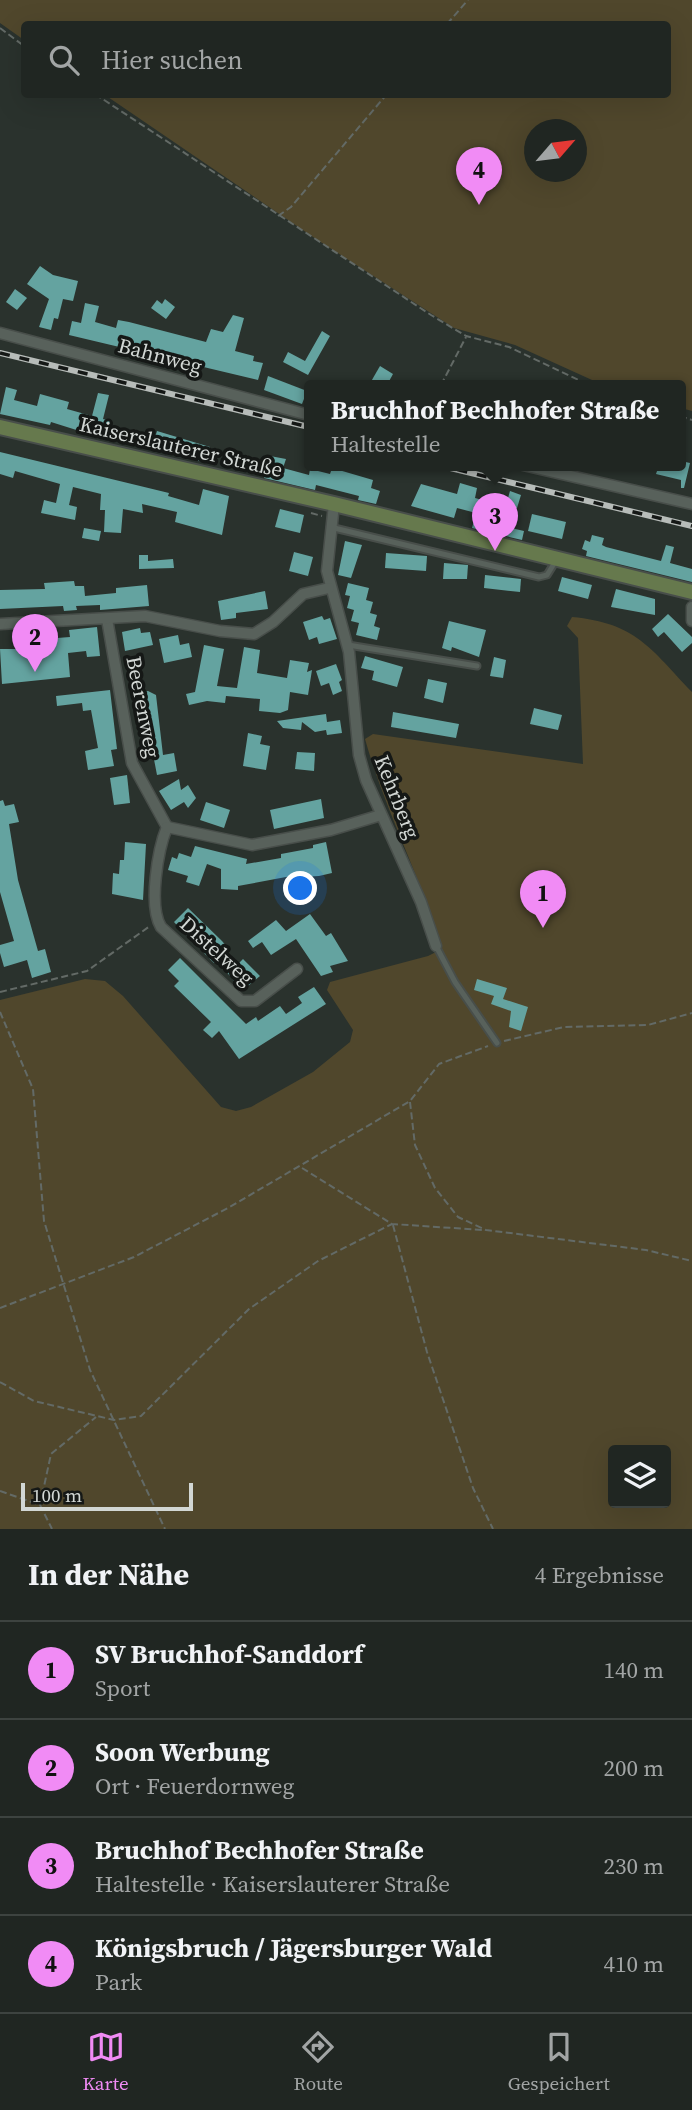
<!DOCTYPE html>
<html lang="de">
<head>
<meta charset="utf-8">
<style>
  :root { --surface:#202622; --page:#2d322f; --text:#f1f3f6; --muted:#a2a5a5; --line:#3d4340; --accent:#f18bf5 }
  body { margin:0; font-family:"Source Serif 4",serif; background:var(--page); color:var(--text) }
  .controls { position:absolute; right:21px; bottom:21px; display:grid; overflow:hidden; border-radius:7px; box-shadow:0 7px 28px #0002 }
  .controls button { width:63px; height:63px; display:grid; place-items:center; padding:0; border:0; border-bottom:2px solid var(--line); background:var(--surface); color:var(--text); font:35px sans-serif }
  .compass { position:absolute; left:524px; top:119px; width:63px; height:63px; border-radius:50%; background:var(--surface); box-shadow:0 7px 28px #0002; rotate:62deg }
  .scale { position:absolute; left:21px; bottom:18px; width:172px; box-sizing:border-box; padding-left:7px; border:4px solid #d2d7d4; border-top:0; font-size:19px; line-height:24px; white-space:nowrap; color:#d2d7d4; -webkit-text-stroke:5px #151816; paint-order:stroke }
  .you { position:absolute; left:301px; top:889px; width:24px; height:24px; margin:-18px; border:5px solid #fff; border-radius:50%; background:#1a73e8; box-shadow:0 0 0 10px #1a73e833 }
  .badge { display:grid; place-items:center; width:46px; height:46px; border-radius:50%; background:var(--accent); color:#111; font-size:23px; font-weight:700 }
  .pin { position:absolute; translate:-50% -58px; filter:drop-shadow(0 2px 4px #0008) }
  .pin::after { content:''; position:absolute; top:37px; width:24px; height:21px; background:inherit; clip-path:polygon(0 0,100% 0,50% 100%) }
  .popup { position:absolute; left:304px; top:380px; width:382px; height:91px; box-sizing:border-box; display:grid; place-content:center; border-radius:7px; background:var(--surface); filter:drop-shadow(0 2px 5px #0005); font-size:23px; white-space:nowrap; color:var(--muted) }
  .popup b { font-size:26px; color:var(--text) }
  .popup::after { content:''; position:absolute; left:50%; top:100%; margin-left:-14px; border:14px solid transparent; border-top-color:var(--surface) }
  .list { margin:0; padding:0; list-style:none }
  h2 { display:flex; justify-content:space-between; align-items:center; height:91px; margin:0; padding:0 28px; font-size:30px }
  h2 small { font-size:23px; font-weight:400; color:var(--muted) }
  .list li { display:grid; grid-template-columns:46px 1fr auto; gap:21px; align-items:center; box-sizing:border-box; height:98px; padding:0 28px; border-top:2px solid var(--line) }
  .list b { display:block; font-size:26px; white-space:nowrap }
  .list p { margin:0; font-size:23px; white-space:nowrap; color:var(--muted) }
  .list em { font-size:23px; font-style:normal; color:var(--muted) }
  .icon { flex:none; width:38px; height:38px; fill:none; stroke:currentColor; stroke-width:2; stroke-linecap:round; stroke-linejoin:round }
  .map { position:relative; flex:none; width:692px; height:1529px; overflow:hidden }
  .search { position:absolute; background:var(--surface); box-shadow:0 7px 28px #0002; left:21px; right:21px; top:21px; height:77px; display:flex; align-items:center; gap:18px; box-sizing:border-box; padding:0 24px; border-radius:7px; color:var(--muted); font-size:26px }
  .sheet { height:483px; background:var(--surface) }
  nav { display:flex; justify-content:space-around; align-items:center; box-sizing:border-box; height:98px; border-top:2px solid var(--line); background:var(--surface); font-size:19px; color:var(--muted) }
  nav a { display:grid; justify-items:center; gap:4px }
  nav .on { color:var(--accent) }
  .map>svg:first-child { display:block }
  .green { fill:#50472c; fill-rule:evenodd }
  .building { fill:#64a3a0 }
  .lines { fill:none; stroke-linecap:round; stroke-linejoin:round }
  .service-casing { stroke:#484e4a; stroke-width:9 }
  .minor-casing { stroke:#484e4a; stroke-width:13 }
  .secondary-casing { stroke:#484e4a; stroke-width:18 }
  .path { stroke:#636a66; stroke-width:2; stroke-dasharray:7 3.5; stroke-linecap:butt }
  .service { stroke:#58615b; stroke-width:5 }
  .minor { stroke:#58615b; stroke-width:10 }
  .secondary { stroke:#66794d; stroke-width:14 }
  .rail-casing { stroke:#b7bcb9; stroke-width:6 }
  .rail { stroke:#151816; stroke-width:3.5; stroke-dasharray:10; stroke-linecap:butt }
  .labels { text-anchor:middle; stroke-width:7; stroke-linejoin:round; paint-order:stroke }
  .street-label { font-size:21px; fill:#d2d7d4; stroke:#151816 }
</style>
</head>
<body>
<div class="map">
<svg width="692" height="1529" viewBox="0 0 692 1529">
  <rect width="100%" height="100%" fill="#2a322d"/>
  <g class="green">
    <path d="M0 0H692V411L681 408 680 385H603L515 345 454 328 316 239 105 95 668 94V24H24V40L0 23ZM534 130H576V172H534Z"/>
    <path d="M572 617C636 623 650 648 692 692V1529H0V1000L85 979 105 981 123 996 221 1107 236 1111 251 1107 313 1072 350 1042 353 1030 327 990 330 982 428 956 442 949C421 877 385 811 365 739L373 734 583 764 578 638 567 626ZM613 1450H666V1503H613Z"/>
  </g>
  <g class="building">
    <path d="M40 266 53 275 78 281 73 301 63 299 58 319 54 318 51 330 39 327 49 299 27 284Z"/>
    <path d="M15 289 27 298 17 310 6 302Z"/>
    <path d="M165 299 175 307 166 319 151 308 157 300 162 304Z"/>
    <path d="M85 303 99 306 95 322 116 328 118 320 129 322 206 342 211 329 223 332 233 315 244 318 235 351 254 356 253 361 263 363 258 380 69 335 72 321 81 323Z"/>
    <path d="M322 331 330 336 308 375 283 362 288 352 305 361Z"/>
    <path d="M380 366 393 374 387 385H369Z"/>
    <path d="M268 376 307 391 302 404 264 390Z"/>
    <path d="M6 387 17 390 14 400 37 406 40 394 69 402 67 409 92 416 98 393 109 395 103 419 110 421 105 439 51 422 50 425 0 414Z"/>
    <path d="M157 431 210 447 206 463 152 447Z"/>
    <path d="M0 452 169 493 168 496 199 505 203 489 229 496 222 535 175 522 177 512 142 504 143 513 123 509 121 533 104 532 105 510H100L101 494 73 487 69 505 77 507 75 520 41 513 44 500 56 503 60 484 15 471 13 478 0 474Z"/>
    <path d="M270 456 286 459 283 468 309 475 310 469 330 474 332 468 373 480 371 488 380 491 376 504 358 500 359 496 316 485 315 490 264 478Z"/>
    <path d="M681 461 690 463 684 488H681V480L656 474 659 465H681Z"/>
    <path d="M460 483 477 488 475 498 486 501 484 508 510 514 507 527 524 531 522 540 472 528 476 513 457 508 454 518 411 506 421 484 457 494Z"/>
    <path d="M510 491 521 495 517 508 506 505Z"/>
    <path d="M280 509 304 515 300 533 275 527Z"/>
    <path d="M532 514 566 522 562 539 528 531Z"/>
    <path d="M84 528 101 531 99 541 82 538Z"/>
    <path d="M592 535 604 538 602 545 606 547 661 561 666 545 674 547 670 563 692 569V582L586 556 587 551 582 549 585 540 590 542Z"/>
    <path d="M345 541 362 545 351 578 338 575Z"/>
    <path d="M294 552 313 557 308 576 289 571Z"/>
    <path d="M386 553 427 556 426 571 385 568Z"/>
    <path d="M139 555H148V561L173 559 174 568 139 569Z"/>
    <path d="M444 563 468 565 467 579H443Z"/>
    <path d="M485 575 521 579 520 592 484 588Z"/>
    <path d="M562 577 592 585 588 599 558 591Z"/>
    <path d="M74 581 75 586H84L85 596 116 593V588L147 585 149 606 100 610V605L76 606 77 610 64 611 63 606 0 609V590L45 589 44 583Z"/>
    <path d="M348 583 369 588 366 600 373 602 370 613 377 615 374 626 380 628 377 640 356 635 359 623 351 621 354 610 347 608 350 596 345 595Z"/>
    <path d="M616 589 655 599V615L611 607Z"/>
    <path d="M265 591 268 609 236 613V618L221 620 218 601Z"/>
    <path d="M668 614 692 637V643L682 652 664 632 658 637 652 629Z"/>
    <path d="M322 616 324 620 330 618 337 639 319 644 317 637 309 640 303 622Z"/>
    <path d="M449 621 486 630 479 657 452 647 451 651 442 648Z"/>
    <path d="M97 627 100 656 87 657 86 651 68 653 70 677 2 684 0 649H34V644L45 643 44 639 70 637 69 630Z"/>
    <path d="M140 628 141 633 150 632 153 645 125 651 122 632Z"/>
    <path d="M178 635 180 645 189 643 192 657 164 663 159 639Z"/>
    <path d="M204 645 224 649 217 686 237 688 244 647 260 650 257 673 287 678 290 660 309 663 307 672 312 670 308 695 290 692 288 710 280 713 259 711 260 699 226 696 225 703 207 701 189 705 186 694 195 692Z"/>
    <path d="M365 656 403 667 397 687 372 680 374 671 361 668Z"/>
    <path d="M494 657 506 660 503 678 490 676Z"/>
    <path d="M336 664 342 680 339 682 342 691 333 695 329 683 321 686 316 671Z"/>
    <path d="M428 679 447 683 443 703 424 698Z"/>
    <path d="M110 690 117 749 111 750 114 766 88 770 85 751 98 748 91 710 83 711 82 703 57 706 56 696Z"/>
    <path d="M148 691 156 695 163 755 174 753 177 771 157 775 152 749H149L148 739 143 740 134 694Z"/>
    <path d="M534 708 562 715 558 730 530 724Z"/>
    <path d="M393 712 459 724 456 738 391 727Z"/>
    <path d="M326 714 327 722 340 720 342 733 327 735 326 730 315 732 302 722 301 730 283 728 277 721Z"/>
    <path d="M248 733 262 736 260 744 270 746 266 770 243 766Z"/>
    <path d="M297 752 315 753 314 771 295 769Z"/>
    <path d="M127 775 130 803 114 805 110 778Z"/>
    <path d="M179 779 181 790 188 785 196 798 188 808 184 802 171 810 159 791Z"/>
    <path d="M321 799 324 818 274 829 270 810Z"/>
    <path d="M3 800 5 806 14 804 19 822 9 824 18 880 38 951 45 949 51 972 32 978 27 960 4 967 0 953V945L14 941 0 892V801Z"/>
    <path d="M206 802 230 810 224 828 200 820Z"/>
    <path d="M125 842 146 844 143 900 112 894 113 873 119 874 120 860H124Z"/>
    <path d="M326 842 332 873 319 876 302 877V874L238 886V890L221 889V869L207 864 199 886 186 882 188 876 168 870 172 857 177 859 179 853 191 857 195 846 247 859 246 864 281 858V854L313 848V845Z"/>
    <path d="M188 908 222 941 228 948 226 951 238 964 243 959 260 976 242 991 217 960 214 963 201 950 205 946 191 932 187 936 174 922Z"/>
    <path d="M310 914 326 936 331 933 348 961 330 966 333 972 321 976 296 939 271 955 262 942 253 948 248 941 276 920 286 931Z"/>
    <path d="M180 958 246 1024 256 1017 258 1021 280 1006 286 1014 302 1003 298 997 314 987 326 1004 239 1059 219 1031 212 1038 203 1030 211 1022 174 986 179 981 168 970Z"/>
    <path d="M477 979 507 988 503 999 528 1007 521 1031 509 1027 511 1011 491 1004 494 996 474 990Z"/>
  </g>
  <g class="lines">
    <defs>
      <g id="service">
        <path d="M330 527 539 577 547 575 557 559"/>
        <path d="M348 645 477 666"/>
        <path d="M436 946 455 982 497 1043"/>
      </g>
      <g id="minor">
        <path d="M0 333 309 415"/>
        <path d="M523 465 692 504"/>
        <path d="M334 504 327 571 349 652 359 755 366 780 421 902 436 946"/>
        <path d="M692 607V621"/>
        <path d="M107 619 132 763 167 827"/>
        <path d="M0 624 145 616 220 631 254 634 273 622 303 594 329 588"/>
        <path d="M167 827C158 849 148 906 161 927L241 1001H255L297 969"/>
        <path d="M167 827 252 845 331 830 381 815"/>
      </g>
      <path id="secondary" d="M0 427 334 504 692 592"/>
    </defs>
    <use href="#service" class="service-casing"/>
    <use href="#minor" class="minor-casing"/>
    <use href="#secondary" class="secondary-casing"/>
    <g class="path">
      <path d="M447 24 468 0"/>
      <path d="M0 28 24 46"/>
      <path d="M95 94 431 315 466 336 509 347 589 385"/>
      <path d="M278 216 291 207 387 94"/>
      <path d="M441 385 466 337"/>
      <path d="M680 416 692 420"/>
      <path d="M311 513 322 516"/>
      <path d="M0 992 87 971 150 926"/>
      <path d="M0 1012 33 1089 44 1221 90 1370 165 1529"/>
      <path d="M504 1041 564 1027 648 1025 692 1013"/>
      <path d="M410 1102 415 1145 435 1188 458 1217 486 1230 646 1250 692 1261"/>
      <path d="M302 1168 392 1224 483 1230"/>
      <path d="M393 1225 427 1352 473 1488 493 1529"/>
      <path d="M0 1308 134 1257 228 1208 410 1101 439 1064 488 1046"/>
      <path d="M0 1382 34 1401 114 1420 141 1416 249 1309 318 1261 392 1224"/>
      <path d="M0 1491 40 1505 52 1529"/>
      <path d="M40 1505 51 1454 96 1417"/>
    </g>
    <use href="#service" class="service"/>
    <use href="#minor" class="minor"/>
    <use href="#secondary" class="secondary"/>
    <defs>
      <g id="rail">
        <path d="M0 353 309 427"/>
        <path d="M438 465 692 526"/>
      </g>
    </defs>
    <use href="#rail" class="rail-casing"/>
    <use href="#rail" class="rail"/>
  </g>
  <g class="labels">
    <g class="street-label">
      <text transform="translate(160 356) rotate(15)" y="7">Bahnweg</text>
      <text transform="translate(181 447) rotate(13)" y="7">Kaiserslauterer Straße</text>
      <text transform="translate(143 707) rotate(79)" y="7">Beerenweg</text>
      <text transform="translate(397 797) rotate(68)" y="7">Kehrberg</text>
      <text transform="translate(217 951) rotate(42)" y="7">Distelweg</text>
    </g>
  </g>
</svg>
<div class="controls">
<button><svg class="icon" aria-label="layers" viewBox="0 0 24 24"><path d="M12 4l9 5-9 5-9-5zM3 14l9 5 9-5"/></svg></button>
</div>
<svg class="compass" viewBox="-18 -18 36 36"><path d="M0-13l5 13h-10z" fill="#e53935"/><path d="M0 13l5-13h-10z" fill="#a2a5a5"/></svg>
<div class="scale">100 m</div>
<div class="you"></div>
<div class="pin badge" style="left:543px;top:928px">1</div>
<div class="pin badge" style="left:35px;top:672px">2</div>
<div class="pin badge" style="left:495px;top:551px">3</div>
<div class="popup"><b>Bruchhof Bechhofer Straße</b>Haltestelle</div>
<div class="pin badge" style="left:479px;top:205px">4</div>
<div class="search"><svg class="icon" aria-label="search" viewBox="0 0 24 24"><circle cx="10" cy="10" r="6"/><path d="M15 15l6 6"/></svg>Hier suchen</div>
</div>
<section class="sheet">
<h2>In der Nähe<small>4 Ergebnisse</small></h2>
<ul class="list">
<li><span class="badge">1</span><div><b>SV Bruchhof-Sanddorf</b><p>Sport</p></div><em>140 m</em></li>
<li><span class="badge">2</span><div><b>Soon Werbung</b><p>Ort · Feuerdornweg</p></div><em>200 m</em></li>
<li><span class="badge">3</span><div><b>Bruchhof Bechhofer Straße</b><p>Haltestelle · Kaiserslauterer Straße</p></div><em>230 m</em></li>
<li><span class="badge">4</span><div><b>Königsbruch / Jägersburger Wald</b><p>Park</p></div><em>410 m</em></li>
</ul>
</section>
<nav>
<a class="on"><svg class="icon" aria-label="map" viewBox="0 0 24 24"><path d="M3 6l6-2 6 2 6-2v14l-6 2-6-2-6 2zM9 4v14M15 6v14"/></svg>Karte</a>
<a><svg class="icon" aria-label="directions" viewBox="0 0 24 24"><path d="M12 3l9 9-9 9-9-9zM9 14v-3h6M13 9l2 2-2 2"/></svg>Route</a>
<a><svg class="icon" aria-label="saved" viewBox="0 0 24 24"><path d="M7 4h10v16l-5-4-5 4z"/></svg>Gespeichert</a>
</nav>
</body>
</html>
